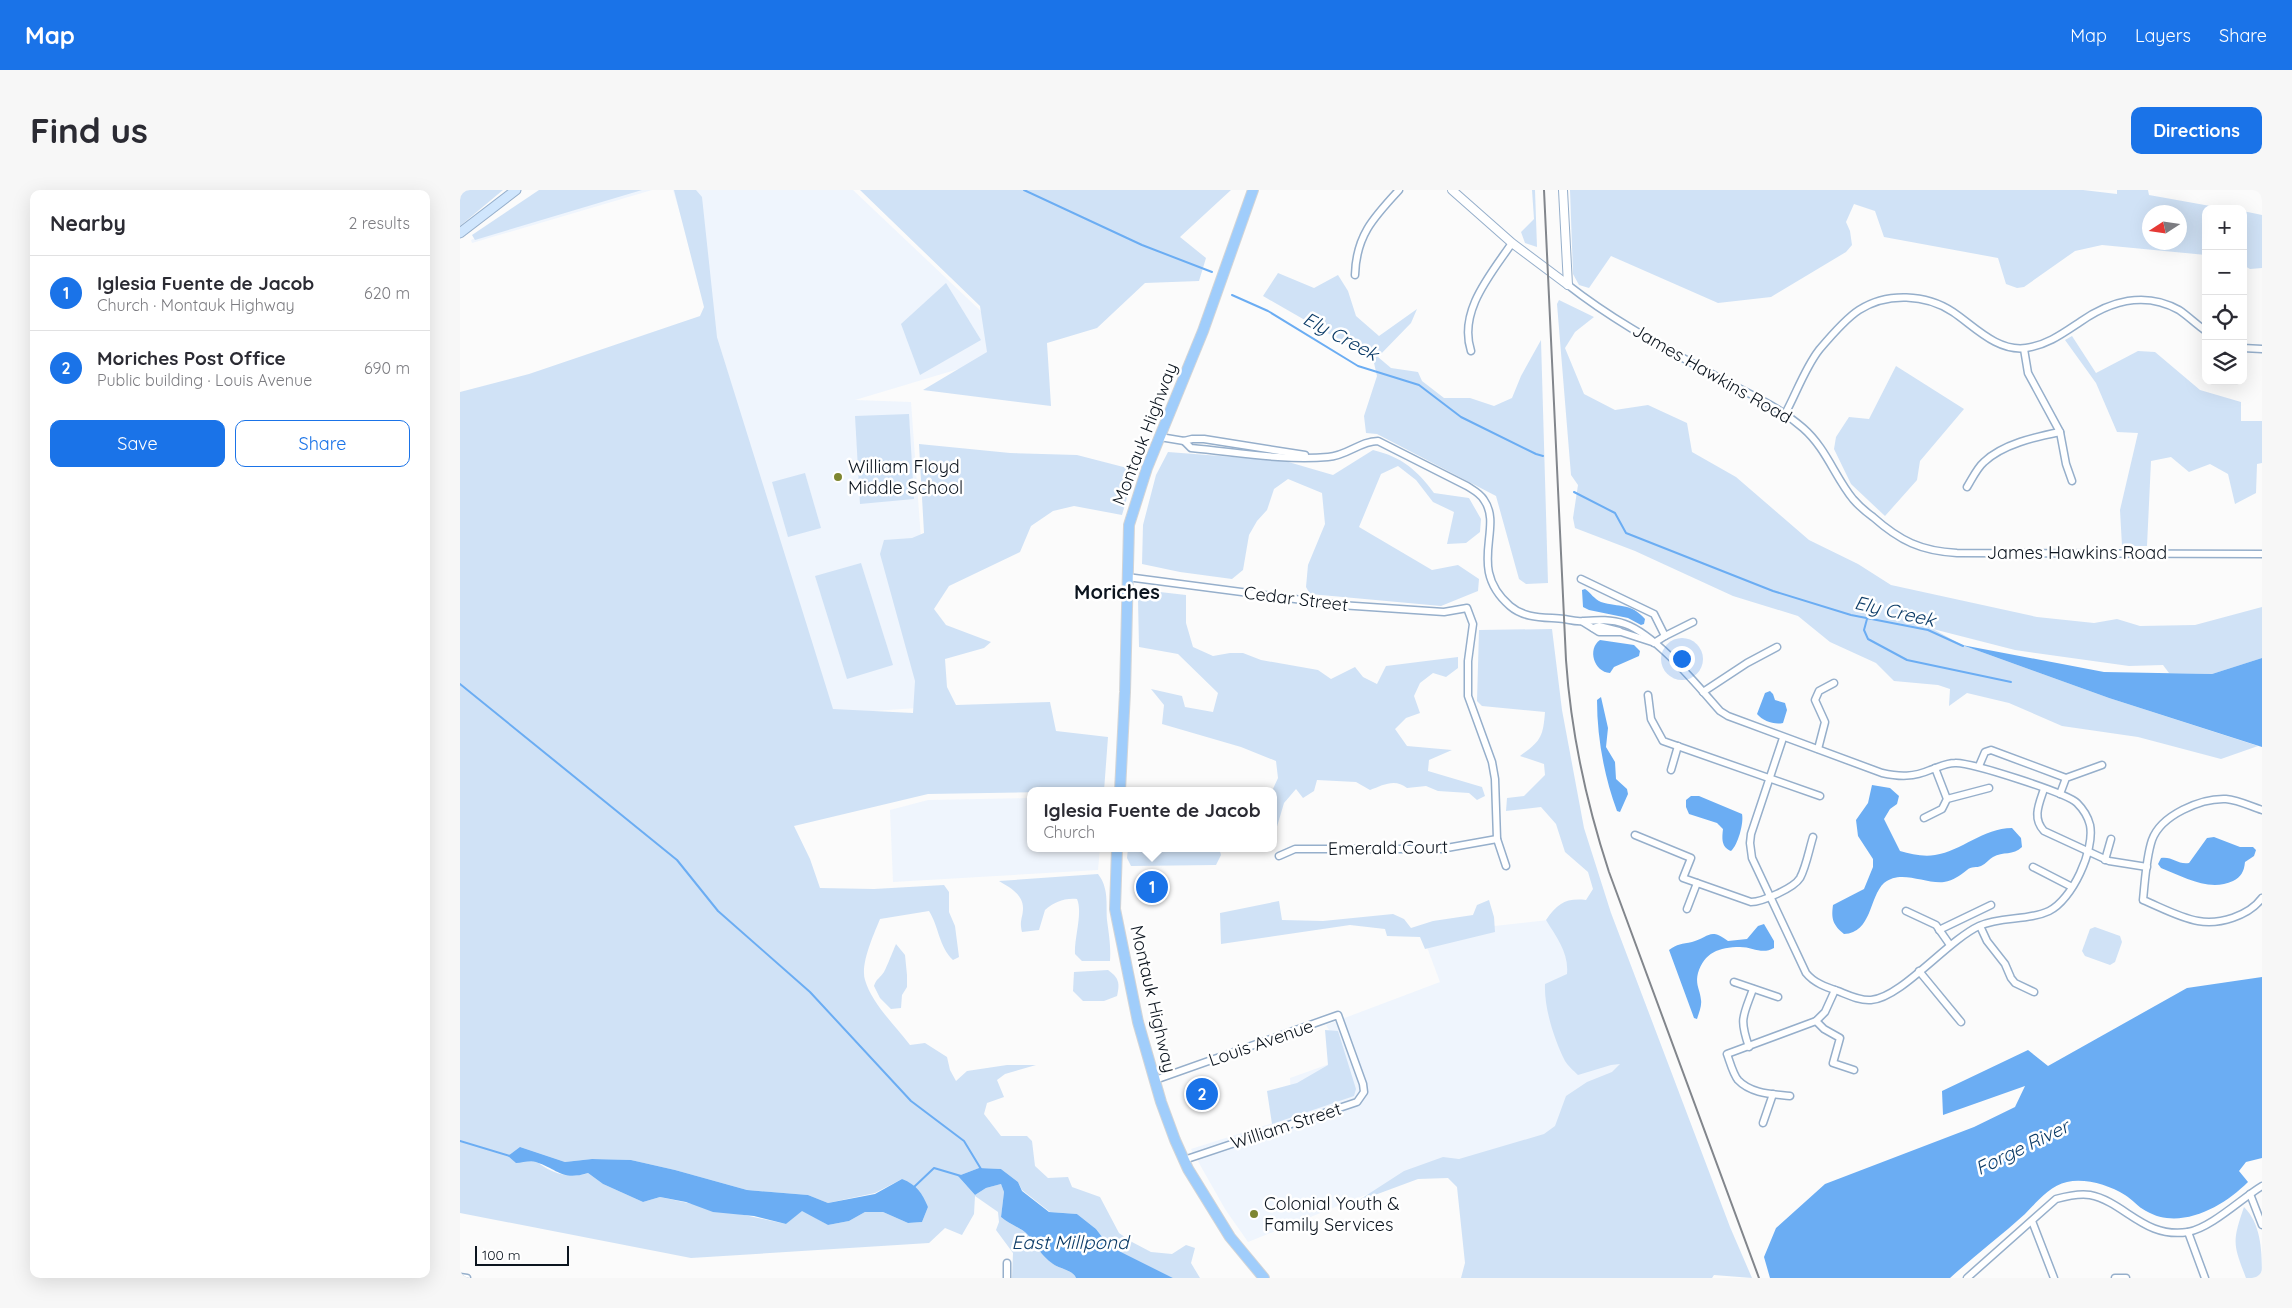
<!DOCTYPE html>
<html lang="en">
<head>
<meta charset="utf-8">
<style>
  :root { --surface:#fff; --page:#f7f7f7; --text:#2b2b33; --muted:#7c7c81; --line:#e1e1e2; --accent:#1a73e8 }
  body { margin:0; font-family:Quicksand,sans-serif; background:var(--page); color:var(--text) }
  .controls { position:absolute; right:15px; top:15px; display:grid; overflow:hidden; border-radius:10px; box-shadow:0 5px 20px #0002 }
  .controls button { width:45px; height:45px; display:grid; place-items:center; padding:0; border:0; border-bottom:1px solid var(--line); background:var(--surface); color:var(--text); font:25px sans-serif }
  .compass { position:absolute; left:1682px; top:15px; width:45px; height:45px; border-radius:50%; background:var(--surface); box-shadow:0 5px 20px #0002; rotate:258deg }
  .scale { position:absolute; left:15px; bottom:12px; width:94px; box-sizing:border-box; padding-left:5px; border:2px solid #0c151f; border-top:0; font-size:14px; line-height:18px; white-space:nowrap; color:#0c151f; -webkit-text-stroke:4px #fff; paint-order:stroke }
  .you { position:absolute; left:1221px; top:468px; width:18px; height:18px; margin:-12px; border:4px solid #fff; border-radius:50%; background:#1a73e8; box-shadow:0 0 0 8px #1a73e833 }
  .badge { display:grid; place-items:center; width:32px; height:32px; border-radius:50%; background:var(--accent); color:#fff; font-size:16px; font-weight:700 }
  .pin { position:absolute; translate:-50% -50%; border:2px solid #fff; box-shadow:0 1px 5px #0006 }
  .popup { position:absolute; left:567px; top:597px; width:250px; height:65px; box-sizing:border-box; display:grid; place-content:center; border-radius:10px; background:var(--surface); filter:drop-shadow(0 1px 4px #0005); font-size:16px; white-space:nowrap; color:var(--muted) }
  .popup b { font-size:19px; color:var(--text) }
  .popup::after { content:''; position:absolute; left:50%; top:100%; margin-left:-10px; border:10px solid transparent; border-top-color:var(--surface) }
  .list { margin:0; padding:0; list-style:none }
  h2 { display:flex; justify-content:space-between; align-items:center; height:65px; margin:0; padding:0 20px; font-size:21px }
  h2 small { font-size:16px; font-weight:400; color:var(--muted) }
  .list li { display:grid; grid-template-columns:32px 1fr auto; gap:15px; align-items:center; box-sizing:border-box; height:75px; padding:0 20px; border-top:1px solid var(--line) }
  .list b { display:block; font-size:19px; white-space:nowrap }
  .list p { margin:0; font-size:16px; white-space:nowrap; color:var(--muted) }
  .list em { font-size:16px; font-style:normal; color:var(--muted) }
  .actions { display:flex; gap:10px; padding:15px 20px }
  .actions a { flex:1; padding:11px 0; border:1px solid var(--accent); border-radius:10px; text-align:center; font-size:18px; color:var(--accent) }
  .actions .main { background:var(--accent); color:#fff }
  .icon { flex:none; width:28px; height:28px; fill:none; stroke:currentColor; stroke-width:2; stroke-linecap:round; stroke-linejoin:round }
  .map { position:relative; flex:none; width:1802px; height:1088px; overflow:hidden; border-radius:10px }
  header { display:flex; align-items:center; gap:30px; box-sizing:border-box; height:70px; padding:0 25px; background:var(--accent); color:#fff }
  header strong { font-size:24px }
  nav { display:flex; gap:28px; margin-inline-start:auto; font-size:18px }
  .intro { display:flex; align-items:center; justify-content:space-between; box-sizing:border-box; height:120px; padding:0 30px }
  h1 { margin:0; font-size:35px }
  .button { padding:12px 22px; border-radius:10px; background:var(--accent); color:#fff; font-size:18px; font-weight:700 }
  main { display:flex; gap:30px; padding:0 30px }
  aside { flex:1; background:var(--surface); border-radius:10px; box-shadow:0 5px 20px #0002 }
  .map>svg:first-child { display:block }
  .built { fill:#eff5fd }
  .green { fill:#d0e2f6; fill-rule:evenodd }
  .water { fill:#6badf3 }
  .lines { fill:none; stroke-linecap:round; stroke-linejoin:round }
  .stream { stroke:#6badf3; stroke-width:2 }
  .minor-casing { stroke:#96afcb; stroke-width:9 }
  .tertiary-casing { stroke:#96afcb; stroke-width:10 }
  .secondary-casing { stroke:#96afcb; stroke-width:11 }
  .primary-casing { stroke:#d3d5d7; stroke-width:12 }
  .minor { stroke:#fff; stroke-width:6 }
  .tertiary { stroke:#fff; stroke-width:8 }
  .secondary { stroke:#d0e6fd; stroke-width:9 }
  .primary { stroke:#a0cdfb; stroke-width:10 }
  .rail { stroke:#82868c; stroke-width:2 }
  .poi-dot { fill:#7e8631; stroke:#fff; stroke-width:2 }
  .labels { text-anchor:middle; stroke-width:5; stroke-linejoin:round; paint-order:stroke }
  .street-label { font-size:18px; fill:#0c151f; stroke:#fff }
  .poi-label { font-size:18px; fill:#0c151f; stroke:#fff; text-anchor:start }
  .water-label { font-size:19px; font-style:italic; fill:#0c3c68; stroke:#fff }
  .quarter-label { font-size:20px; font-weight:bold; fill:#0c151f; stroke:#fff }
</style>
</head>
<body>
<header>
<strong>Map</strong>
<nav><a>Map</a><a>Layers</a><a>Share</a></nav>
</header>
<div class="intro"><h1>Find us</h1><a class="button">Directions</a></div>
<main>
<aside>
<h2>Nearby<small>2 results</small></h2>
<ul class="list">
<li><span class="badge">1</span><div><b>Iglesia Fuente de Jacob</b><p>Church · Montauk Highway</p></div><em>620 m</em></li>
<li><span class="badge">2</span><div><b>Moriches Post Office</b><p>Public building · Louis Avenue</p></div><em>690 m</em></li>
</ul>
<div class="actions"><a class="main">Save</a><a>Share</a></div>
</aside>
<div class="map">
<svg width="1802" height="1088" viewBox="0 0 1802 1088">
  <rect width="100%" height="100%" fill="#fbfbfb"/>
  <g class="built">
    <path d="M84 0H192L12 53 11 50 56 26Z"/>
    <path d="M213 0H393L562 160 395 210 451 212 462 363 486 516 370 524Z"/>
    <path d="M571 608V658H640L638 680 433 692 430 620 468 610Z"/>
    <path d="M1151 723 1219 903 930 995 788 1052 765 1019 731 959 832 927 830 888 886 868 866 835 980 792 962 744Z"/>
  </g>
  <g class="green">
    <path d="M0 0H43L0 36Z"/>
    <path d="M79 0H182L15 50 12 45Z"/>
    <path d="M214 0H236L242 7 257 147 373 519 453 523 455 491 420 364 424 350 452 348 464 343 459 254 550 263 617 265 675 280 662 325 614 316 593 321 571 336 560 362 489 396 474 419 486 435 531 452 524 458 485 469 487 497 496 515 590 512 596 541 648 547 644 601 468 604 334 636 350 669 360 698 414 699 484 695 489 702V722L495 736 499 767 493 770C479 757 479 737 469 721L420 729C414 744 400 774 405 790 412 814 435 835 450 855L465 853 487 867 490 880 496 891 507 881 547 875H576L545 884 537 890 544 907 527 913 524 924 541 946H567L572 951 575 976 588 988 608 987 612 997 640 1007 659 1043 672 1052 691 1062 712 1064 726 1055 735 1058 731 1073 740 1088H713L649 1056 636 1039 617 1024 590 1022 562 1000 558 992 541 979 519 978 498 986 515 1005 526 998 541 994 544 1002 541 1027C549 1034 563 1039 567 1044 576 1054 582 1066 593 1074 600 1079 613 1080 616 1088H552L553 1063 536 1040 539 1032 538 1022 515 1006 514 1024 502 1045 485 1038 469 1053 231 1068 0 1023V202L69 184 240 126 244 117ZM60 957 105 972 132 969 171 970 215 980 287 1000 348 1005 368 1013 415 1003 442 989 468 1017 462 1032 448 1033 423 1022H405L389 1031 368 1035 342 1020 326 1034 200 1007 183 1012 143 994 128 983C101 992 79 976 60 957Z"/>
    <path d="M400 0H771L720 47 746 68 739 91 685 93 637 138 587 153 591 216 463 200 527 162 520 116Z"/>
    <path d="M1072 0H1075L1077 57 1065 53 1061 42 1074 29Z"/>
    <path d="M1110 0H1623L1657 4V0H1688L1689 5 1767 19H1746V65L1642 55 1615 61 1564 97 1557 98 1546 94 1538 68 1424 47 1415 21 1394 14 1386 32 1390 41 1392 55 1386 62 1311 107 1258 113 1151 66 1129 98 1119 95 1113 84ZM1720 22V52H1690V22Z"/>
    <path d="M1783 21 1802 25V78L1790 79 1783 75Z"/>
    <path d="M818 83 854 98 878 85 888 101 896 126 919 146 957 119 951 133 918 167 931 178 958 182 962 191 984 208H1010L1034 216 1052 208 1061 186 1081 150 1088 393 1066 394 1059 389 1036 306 917 244 906 243 904 226 917 186 914 173 897 160 803 106Z"/>
    <path d="M486 93 521 150 460 185 441 134Z"/>
    <path d="M1099 110 1134 127 1115 142 1105 158 1124 204 1155 220 1188 215 1227 233 1232 262 1276 287 1349 350 1398 374 1431 395 1577 427 1634 433 1657 429 1680 436 1735 435 1802 417V468L1752 484 1709 483 1703 475 1669 476 1555 460 1473 439 1502 455 1649 508 1798 556 1761 569 1678 547 1602 536 1549 513 1507 503 1489 516 1490 499 1478 495 1434 491 1416 473 1370 452 1338 426 1273 406 1175 361 1115 338 1113 328 1118 295 1111 285 1097 114Z"/>
    <path d="M1612 146 1636 183 1678 161 1695 162 1740 200 1781 212V231H1802V273L1797 274 1796 303 1775 314 1768 284 1750 274 1729 282 1711 267 1691 271 1687 356H1662L1660 320 1678 243 1657 242 1636 193 1605 150Z"/>
    <path d="M1436 176 1504 219 1460 271 1457 290 1425 326 1391 294 1374 259 1376 247 1389 227 1409 229Z"/>
    <path d="M449 224 454 309 400 314 395 226Z"/>
    <path d="M913 260C942 267 957 280 974 303L1009 308 1021 329 1020 342 1006 353 987 354 994 322 973 312 956 290 938 276 921 284 899 337 972 380 998 375 1019 389 1018 401 981 416 850 404 846 397 848 375 865 334 862 303 828 289 814 299 807 320 797 331 789 345 783 380 772 389 720 382 682 374 683 335 696 285 708 262 825 271 873 285Z"/>
    <path d="M345 283 361 338 328 347 312 292Z"/>
    <path d="M401 373 433 475 387 489 355 386Z"/>
    <path d="M691 401 726 405V433L733 457 753 466 770 463H783L801 470 858 480 871 489 895 477 903 487 917 494 926 476 998 467V478L986 487 973 483 960 493 954 506 960 523 946 528 935 539 947 556 992 560 969 570 968 581 1022 597 1025 606 1017 610 1009 603 978 601 966 596 947 598C935 588 923 595 910 600L896 592 857 590 854 601 843 608 836 599 824 613 816 640 813 638 812 601 818 588 816 571 781 557 702 534 704 515 691 499 722 506 725 517 753 522 758 503 718 464 679 457 678 410Z"/>
    <path d="M1092 439 1102 520 1124 638 1151 723 1270 1037 1292 1088 1254 1085 1252 1088H1001L1005 1073 997 997 988 988 958 989 896 1012 944 981 983 967 999 969 1084 944 1095 936 1106 906 1127 892 1152 882 1160 874 1151 875 1118 885C1114 881 1108 876 1105 871 1094 849 1084 818 1085 794L1107 784C1109 763 1097 748 1086 730 1098 713 1106 708 1126 710L1133 699 1128 682 1105 662 1096 634 1081 617 1046 621 1047 608 1064 606 1085 585 1084 574 1060 566C1081 551 1083 547 1085 522L1022 516 1017 511 1019 440Z"/>
    <path d="M668 658H759L761 665 756 675 671 676 667 668Z"/>
    <path d="M638 684C649 698 646 714 647 730 649 745 651 756 650 771H622L615 764C614 748 623 723 617 709 603 708 595 712 585 720L579 740 562 742C559 730 563 728 563 718 563 704 549 697 539 691Z"/>
    <path d="M1029 710 1034 727 1035 742 965 759 960 747 927 746 925 739 890 735 761 754 760 723 819 711 822 730 863 731 933 724 944 729 951 738 973 731 1013 725 1017 715Z"/>
    <path d="M1635 737 1660 746 1662 752 1655 772 1650 775 1625 766 1622 761 1630 739Z"/>
    <path d="M436 754 445 765 447 785V797L442 805 441 818 431 819 420 808 414 796C416 789 420 788 424 782 426 779 433 761 436 754Z"/>
    <path d="M648 780C659 788 660 793 657 806L644 811H623L613 801 614 782Z"/>
    <path d="M865 840 878 841 896 899 894 906 812 934 807 901 837 893 868 875Z"/>
    <path d="M1784 1017C1802 1035 1802 1063 1802 1088H1786C1773 1054 1772 1052 1784 1017Z"/>
  </g>
  <g class="water">
    <path d="M1125 399C1131 403 1134 409 1141 412 1160 418 1170 412 1185 429L1184 434 1181 435 1168 428 1129 420 1123 417 1122 400Z"/>
    <path d="M1140 450 1174 455 1180 461 1179 466 1154 477 1150 483C1134 482 1127 459 1140 450Z"/>
    <path d="M1502 455 1644 482 1752 484 1802 468V557L1649 508Z"/>
    <path d="M1310 501 1313 504 1315 510 1325 513 1327 520 1323 533C1314 535 1303 531 1297 524L1305 503Z"/>
    <path d="M1141 507 1148 538 1146 557 1155 572 1156 589 1167 599 1168 604 1160 622 1157 621C1144 586 1137 547 1137 510Z"/>
    <path d="M1412 595 1430 598 1439 606 1437 614 1430 619 1424 629 1440 661C1451 664 1463 667 1475 665 1502 661 1523 638 1552 638L1561 648 1562 657C1553 666 1543 661 1533 667 1529 669 1526 674 1521 676 1517 678 1511 676 1507 680 1499 686 1494 690 1484 692 1464 694 1441 679 1424 693 1409 707 1412 743 1384 744 1373 735 1371 729 1373 715L1404 699 1413 677V669L1398 646 1396 630 1408 613Z"/>
    <path d="M1231 606H1239L1282 624C1284 633 1278 655 1271 661 1261 657 1262 648 1263 639L1257 633 1229 624 1226 617V610Z"/>
    <path d="M1754 647 1780 657H1793L1796 660 1794 666 1785 672C1784 682 1781 687 1773 691 1749 702 1724 687 1701 678L1698 674 1701 668C1712 666 1718 675 1729 673L1747 648Z"/>
    <path d="M1304 734 1314 751V758C1302 765 1293 757 1280 757 1259 757 1244 763 1238 783 1235 795 1240 799 1241 810 1242 815 1239 823 1237 829L1234 828 1209 760C1217 754 1222 754 1232 752 1249 748 1249 737 1268 751L1287 749 1298 736Z"/>
    <path d="M1802 787V968L1786 972 1779 981 1788 992C1763 1017 1720 1041 1686 1021 1678 1017 1672 1009 1665 1005 1649 995 1625 988 1607 992 1589 996 1577 1012 1565 1024 1541 1046 1514 1066 1490 1088H1310L1304 1067 1316 1038 1365 994 1514 937 1555 917 1565 896 1483 925 1482 901 1568 860 1588 876 1727 798Z"/>
    <path d="M60 957 105 972 132 969 171 970 215 980 287 1000 348 1005 368 1013 415 1004 442 989C457 995 462 1003 468 1017L462 1032 448 1033 423 1022H405L389 1031 368 1035 342 1021 326 1034 294 1026 253 1022 226 1012 200 1007 183 1012 143 994 128 983C102 991 99 980 76 972 70 970 62 973 56 973L48 966Z"/>
    <path d="M519 978 541 979 558 992 562 1001 589 1022 617 1024 636 1039 649 1056 713 1088H616C613 1080 600 1079 593 1074 581 1066 576 1054 567 1044 563 1039 549 1034 541 1027L544 1002 541 994 526 998 515 1005 498 986Z"/>
  </g>
  <g class="lines">
    <g class="stream">
      <path d="M564 0 682 55 752 82"/>
      <path d="M772 105 808 121 898 176 959 195 1001 227 1076 264 1083 266"/>
      <path d="M1114 302 1155 323 1166 343 1313 401 1391 425 1468 440 1503 456"/>
      <path d="M1407 429 1404 440 1408 449 1447 470 1551 492"/>
      <path d="M0 494 217 670 258 721 350 802 451 911 504 951 521 979"/>
      <path d="M0 951 50 966"/>
      <path d="M454 997 474 978 501 986"/>
    </g>
    <defs>
      <g id="minor">
        <path d="M895 85C896 46 913 28 939 0"/>
        <path d="M1108 95C1155 132 1207 159 1259 188 1288 203 1319 217 1343 238 1366 258 1375 287 1393 309 1399 316 1406 322 1413 327 1440 351 1461 361 1497 363L1802 364"/>
        <path d="M1783 158 1802 159"/>
        <path d="M1564 159 1568 183 1600 242 1606 274 1612 291"/>
        <path d="M1011 161C998 121 1031 84 1052 53"/>
        <path d="M1325 224C1336 204 1345 178 1359 160 1370 147 1385 129 1399 120 1427 102 1466 104 1493 122 1514 136 1537 162 1566 158 1587 155 1602 144 1620 132 1650 111 1685 101 1719 120 1728 126 1737 135 1746 141"/>
        <path d="M700 247 724 251 732 249H744L845 265"/>
        <path d="M724 251 731 258C776 262 823 271 868 267 887 266 900 251 918 251L1007 296C1013 300 1020 303 1024 310 1044 338 1006 378 1050 416 1065 429 1085 427 1104 429 1110 430 1117 432 1123 431 1138 430 1151 429 1165 434 1196 445 1237 495 1260 521L1268 526 1422 583C1440 587 1454 587 1470 580 1479 577 1486 573 1495 573 1510 572 1607 603 1617 613 1623 619 1628 627 1630 635 1635 660 1612 710 1589 721 1568 731 1541 726 1519 736 1487 751 1441 808 1411 810 1400 811 1388 805 1378 801 1366 797 1354 793 1346 783L1292 668 1290 653 1291 644 1323 548"/>
        <path d="M1507 297C1512 289 1517 278 1524 272 1543 254 1575 247 1600 242"/>
        <path d="M667 387 880 415 984 422 1007 418 1013 434 1008 471V506L1032 572 1035 589 1037 649 1046 676"/>
        <path d="M1121 389 1194 424 1205 446 1194 453"/>
        <path d="M1123 432 1139 442H1161L1192 452"/>
        <path d="M1133 438 1139 436 1159 441"/>
        <path d="M1205 446 1233 432"/>
        <path d="M1243 502 1287 473 1317 457"/>
        <path d="M1188 505 1191 529 1203 551 1360 606"/>
        <path d="M1358 559 1365 532 1355 510 1359 501 1374 493"/>
        <path d="M1519 576 1525 562 1531 560 1606 588"/>
        <path d="M1475 578 1487 609"/>
        <path d="M1211 580 1218 556"/>
        <path d="M1584 599C1579 614 1572 628 1584 641L1649 671 1687 677"/>
        <path d="M1600 604 1606 588 1642 575"/>
        <path d="M1802 620C1790 616 1778 610 1766 609 1741 608 1701 625 1692 650 1686 668 1685 691 1683 710 1700 717 1720 728 1738 731 1759 735 1789 726 1802 708"/>
        <path d="M1464 628 1482 619 1487 609 1529 598"/>
        <path d="M1175 645 1231 668 1223 688 1291 712C1302 712 1334 698 1340 688 1346 677 1349 660 1353 647"/>
        <path d="M819 666 835 659H981L1037 649"/>
        <path d="M1645 670 1651 649"/>
        <path d="M1573 677 1612 697"/>
        <path d="M1227 719 1237 693"/>
        <path d="M1446 721 1476 735 1490 755"/>
        <path d="M1520 736 1527 751 1545 774 1551 788 1555 793 1574 802"/>
        <path d="M1479 740 1531 715"/>
        <path d="M1459 781 1501 832"/>
        <path d="M1274 792 1318 807"/>
        <path d="M1356 831 1364 839 1380 848 1373 873 1394 880"/>
        <path d="M1289 857C1279 828 1283 827 1293 799"/>
        <path d="M695 890 878 825 903 894 904 902 897 912 724 970"/>
        <path d="M1330 906C1313 904 1291 904 1278 890 1273 884 1270 872 1267 864L1356 831 1365 822 1375 800"/>
        <path d="M1303 933 1313 904"/>
        <path d="M1790 1004 1802 1035"/>
        <path d="M1572 1031 1594 1088"/>
        <path d="M1728 1042 1745 1088"/>
        <path d="M547 1073V1088"/>
        <path d="M0 1087 7 1088"/>
        <path d="M1507 1088 1596 1009C1607 1006 1619 1003 1630 1005 1665 1012 1684 1049 1728 1042 1751 1038 1782 1008 1802 996"/>
        <path d="M1655 1088H1666"/>
      </g>
      <g id="tertiary">
        <path d="M992 0 1052 53 1108 95"/>
        <path d="M1103 0 1108 95"/>
      </g>
      <path id="secondary" d="M0 43 56 0"/>
      <g id="primary">
        <path d="M660 601 665 502 669 335 687 278 743 141 793 0"/>
        <path d="M657 658 655 719 678 832 701 912 715 950 728 979 770 1047 804 1088"/>
      </g>
    </defs>
    <use href="#minor" class="minor-casing"/>
    <use href="#tertiary" class="tertiary-casing"/>
    <use href="#secondary" class="secondary-casing"/>
    <use href="#primary" class="primary-casing"/>
    <use href="#minor" class="minor"/>
    <use href="#tertiary" class="tertiary"/>
    <use href="#secondary" class="secondary"/>
    <use href="#primary" class="primary"/>
    <path class="rail" d="M1084 0 1106 470C1111 543 1126 612 1149 682L1299 1088"/>
  </g>
  <g class="poi-dot">
    <circle cx="378" cy="287" r="5"/>
    <circle cx="794" cy="1024" r="5"/>
  </g>
  <g class="labels">
    <g class="street-label">
      <text transform="translate(1252 184) rotate(30)" y="6">James Hawkins Road</text>
      <text transform="translate(685 244) rotate(-69)" y="6">Montauk Highway</text>
      <text x="1617" y="369">James Hawkins Road</text>
      <text transform="translate(836 409) rotate(7)" y="6">Cedar Street</text>
      <text transform="translate(928 658) rotate(-1)" y="6">Emerald Court</text>
      <text transform="translate(693 809) rotate(77)" y="6">Montauk Highway</text>
      <text transform="translate(801 853) rotate(-19)" y="6">Louis Avenue</text>
      <text transform="translate(826 936) rotate(-18)" y="6">William Street</text>
    </g>
    <g class="poi-label">
      <text x="388" y="283">William Floyd<tspan x="388" dy="21">Middle School</tspan></text>
      <text x="804" y="1020">Colonial Youth &amp;<tspan x="804" dy="21">Family Services</tspan></text>
    </g>
    <g class="water-label">
      <text transform="translate(881 146) rotate(28)" y="7">Ely Creek</text>
      <text transform="translate(1435 421) rotate(13)" y="7">Ely Creek</text>
      <text transform="translate(1562 957) rotate(-26)" y="7">Forge River</text>
      <text x="610" y="1059">East Millpond</text>
    </g>
    <g class="quarter-label">
      <text x="657" y="409">Moriches</text>
    </g>
  </g>
</svg>
<div class="controls">
<button>+</button>
<button>−</button>
<button><svg class="icon" aria-label="locate" viewBox="0 0 24 24"><circle cx="12" cy="12" r="6"/><path d="M12 2v4M12 18v4M2 12h4M18 12h4"/></svg></button>
<button><svg class="icon" aria-label="layers" viewBox="0 0 24 24"><path d="M12 4l9 5-9 5-9-5zM3 14l9 5 9-5"/></svg></button>
</div>
<svg class="compass" viewBox="-18 -18 36 36"><path d="M0-13l5 13h-10z" fill="#e53935"/><path d="M0 13l5-13h-10z" fill="#7c7c81"/></svg>
<div class="scale">100 m</div>
<div class="you"></div>
<div class="pin badge" style="left:692px;top:697px">1</div>
<div class="popup"><b>Iglesia Fuente de Jacob</b>Church</div>
<div class="pin badge" style="left:742px;top:904px">2</div>
</div>
</main>
</body>
</html>
